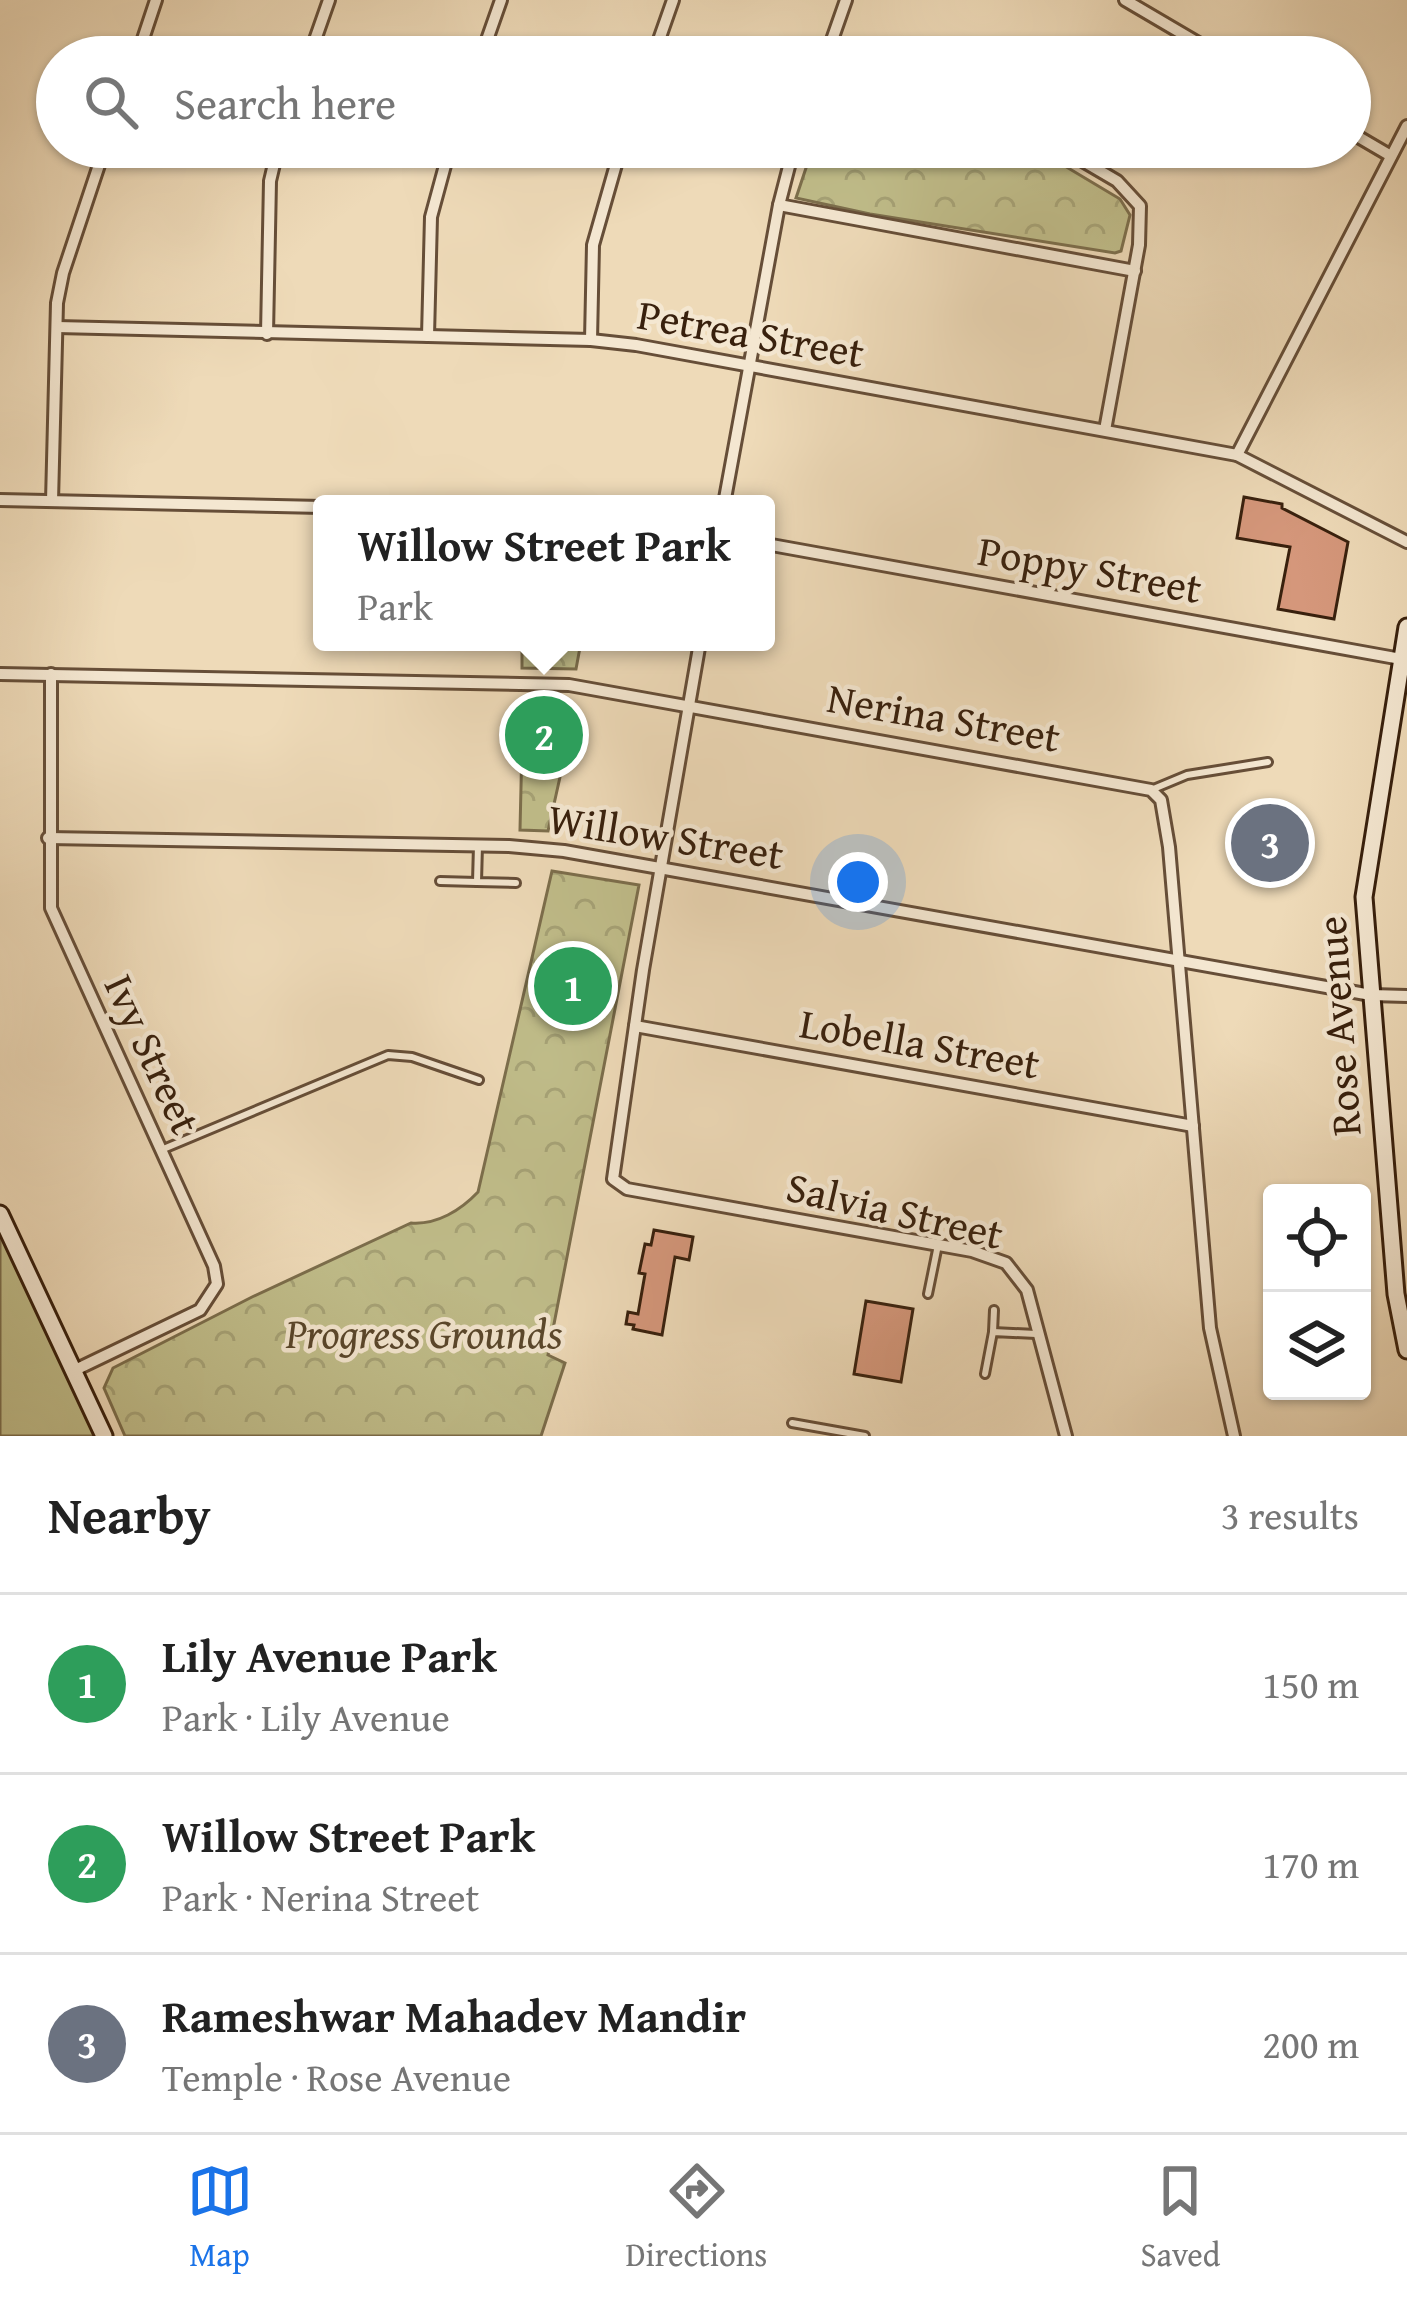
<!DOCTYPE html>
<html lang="en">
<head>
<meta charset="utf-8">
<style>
  :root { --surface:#fff; --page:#f6f6f6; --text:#222; --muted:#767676; --line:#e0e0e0; --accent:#1a73e8 }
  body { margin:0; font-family:"Gentium Book Plus",serif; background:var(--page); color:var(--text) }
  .controls { position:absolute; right:36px; bottom:36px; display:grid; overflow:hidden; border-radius:12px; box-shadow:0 3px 9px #0004 }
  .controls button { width:108px; height:108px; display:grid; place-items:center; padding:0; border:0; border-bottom:3px solid var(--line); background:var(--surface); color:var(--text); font:60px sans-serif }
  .you { position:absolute; left:858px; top:882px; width:42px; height:42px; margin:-30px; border:9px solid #fff; border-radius:50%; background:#1a73e8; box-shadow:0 0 0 18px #1a73e833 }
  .badge { display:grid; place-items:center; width:78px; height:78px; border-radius:50%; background:var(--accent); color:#fff; font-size:39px; font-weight:700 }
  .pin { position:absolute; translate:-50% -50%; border:6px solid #fff; box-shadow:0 3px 12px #0006 }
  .popup { position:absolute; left:313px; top:495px; width:462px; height:156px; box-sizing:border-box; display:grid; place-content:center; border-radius:12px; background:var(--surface); filter:drop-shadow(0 3px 9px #0005); font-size:39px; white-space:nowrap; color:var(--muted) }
  .popup b { font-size:45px; color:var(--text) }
  .popup::after { content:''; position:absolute; left:50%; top:100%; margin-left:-24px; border:24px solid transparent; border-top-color:var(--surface) }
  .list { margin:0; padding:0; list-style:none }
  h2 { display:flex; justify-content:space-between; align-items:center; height:156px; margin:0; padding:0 48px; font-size:51px }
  h2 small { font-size:39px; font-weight:400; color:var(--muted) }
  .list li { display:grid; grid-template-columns:78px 1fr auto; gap:36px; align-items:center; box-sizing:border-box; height:180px; padding:0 48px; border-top:3px solid var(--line) }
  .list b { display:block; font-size:45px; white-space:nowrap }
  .list p { margin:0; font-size:39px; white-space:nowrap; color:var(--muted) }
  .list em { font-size:39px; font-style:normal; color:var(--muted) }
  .icon { flex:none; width:66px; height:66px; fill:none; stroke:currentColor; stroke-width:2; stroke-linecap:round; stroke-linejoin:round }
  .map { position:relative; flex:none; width:1407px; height:1436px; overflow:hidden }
  .search { position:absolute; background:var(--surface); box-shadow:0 3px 9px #0004; left:36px; right:36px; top:36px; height:132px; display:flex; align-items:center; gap:30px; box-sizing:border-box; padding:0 42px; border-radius:66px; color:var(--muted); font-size:45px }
  .sheet { height:696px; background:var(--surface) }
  nav { display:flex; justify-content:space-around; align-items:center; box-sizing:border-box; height:168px; border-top:3px solid var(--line); background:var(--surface); font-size:33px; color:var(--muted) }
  nav a { display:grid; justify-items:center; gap:6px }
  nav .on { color:var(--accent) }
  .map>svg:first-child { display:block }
  .grass { fill:#c0bd8a; stroke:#7c6e4c; stroke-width:3 }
  .park { fill:url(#park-crowns); stroke:#7c6e4c; stroke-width:3 }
  .building { fill:#d5977b; stroke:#38200d; stroke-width:3 }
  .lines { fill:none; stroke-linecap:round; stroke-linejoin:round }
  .lane-casing { stroke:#664e38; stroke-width:12 }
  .street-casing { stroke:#664e38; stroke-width:16 }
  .secondary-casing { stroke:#38200d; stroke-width:21 }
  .lane { stroke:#f4e7d1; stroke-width:6 }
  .street { stroke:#f4e7d1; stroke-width:10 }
  .secondary { stroke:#f4e7d1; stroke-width:15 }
  .labels { text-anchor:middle; stroke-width:9; stroke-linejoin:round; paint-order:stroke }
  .street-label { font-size:42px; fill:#38200d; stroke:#f4e7d1 }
  .park-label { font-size:42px; font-style:italic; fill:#5a472c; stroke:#f4e7d1 }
</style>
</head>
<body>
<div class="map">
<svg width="1407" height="1436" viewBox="0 0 1407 1436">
  <defs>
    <pattern id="park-crowns" width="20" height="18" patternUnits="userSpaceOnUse" patternTransform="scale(3)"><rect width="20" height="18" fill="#c0bd8a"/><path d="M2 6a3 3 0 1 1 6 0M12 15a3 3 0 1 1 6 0" fill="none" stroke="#a6a276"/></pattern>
  </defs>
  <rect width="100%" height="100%" fill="#eedab8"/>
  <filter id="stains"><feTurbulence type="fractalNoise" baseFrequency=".00167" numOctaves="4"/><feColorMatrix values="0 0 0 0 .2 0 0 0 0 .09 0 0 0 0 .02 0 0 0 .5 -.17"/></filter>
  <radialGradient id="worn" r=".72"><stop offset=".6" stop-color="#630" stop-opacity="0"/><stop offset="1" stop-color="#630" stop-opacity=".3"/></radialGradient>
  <path class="grass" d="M0 1230 96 1436H0Z"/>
  <g class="park">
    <path d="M813 147H1033L1120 199 1130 215 1121 251 1115 253 870 214 796 198Z"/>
    <path d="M522 642H581L576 669 522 668Z"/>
    <path d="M523 701 568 702 562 768 548 831 520 830Z"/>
    <path d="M552 871 639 885 548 1355 565 1363 541 1436H125L104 1388 113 1368 252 1297 411 1223C437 1225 461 1210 478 1192Z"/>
  </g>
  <g class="building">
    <path d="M1244 497 1282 504V508L1348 542 1334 619 1278 609 1290 547 1237 538Z"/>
    <path d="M654 1230 693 1237 689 1260 675 1257 662 1335 633 1329 634 1325 626 1324 628 1312 638 1314 645 1274 639 1273 645 1244 651 1245Z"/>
    <path d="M866 1301 913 1309 901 1382 854 1374Z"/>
  </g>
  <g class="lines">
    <defs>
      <g id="lane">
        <path d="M1151 790 1187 775 1268 762"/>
        <path d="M478 845 477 882 516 883"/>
        <path d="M440 881 477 882"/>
        <path d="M161 1150 388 1055 412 1057 479 1080"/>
        <path d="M928 1294 938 1245"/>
        <path d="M993 1332 994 1310"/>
        <path d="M985 1374 993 1332 1036 1334"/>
        <path d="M792 1423 865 1436"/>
      </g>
      <g id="street">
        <path d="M1125 0 1222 57"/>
        <path d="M830 44 864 57"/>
        <path d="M137 57 156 0"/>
        <path d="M309 57 329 0"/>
        <path d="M481 57 501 0"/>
        <path d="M653 57 673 0"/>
        <path d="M826 57 846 0"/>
        <path d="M1350 132 1391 156"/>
        <path d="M1059 147 1117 181 1140 206 1139 245 1105 430"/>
        <path d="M779 205 1135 271"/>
        <path d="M57 327 591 340 636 345 1237 455 1407 542"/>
        <path d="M267 334 270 181 278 147"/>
        <path d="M428 336 431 217 450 147"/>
        <path d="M591 340 593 245 621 147"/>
        <path d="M1237 455 1407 126"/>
        <path d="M0 500 322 507"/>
        <path d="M52 501 57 303 63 273 105 147"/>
        <path d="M724 504 779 205 794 147"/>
        <path d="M766 544 1401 659"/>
        <path d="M700 642 643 970 613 1179 627 1189 972 1251 1006 1263 1027 1290 1066 1436"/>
        <path d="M0 674 569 685 1151 790 1161 800 1169 847 1210 1328 1234 1436"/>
        <path d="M51 674V908L214 1266 217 1284 200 1310 73 1371"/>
        <path d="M48 838 509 846 564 851 1371 995 1407 996"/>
        <path d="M635 1026 1193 1126"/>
      </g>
      <g id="secondary">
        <path d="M1407 627 1364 897 1396 1294 1407 1350"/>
        <path d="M0 1214 104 1436"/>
      </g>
    </defs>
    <use href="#lane" class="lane-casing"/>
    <use href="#street" class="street-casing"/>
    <use href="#secondary" class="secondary-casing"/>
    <use href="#lane" class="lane"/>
    <use href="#street" class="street"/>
    <use href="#secondary" class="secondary"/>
  </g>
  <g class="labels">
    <g class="street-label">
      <text transform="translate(751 333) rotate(10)" y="15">Petrea Street</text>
      <text transform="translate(1090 569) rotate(10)" y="15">Poppy Street</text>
      <text transform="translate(944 717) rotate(10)" y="15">Nerina Street</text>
      <text transform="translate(666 836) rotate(9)" y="15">Willow Street</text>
      <text transform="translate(1338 1026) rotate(-94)" y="15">Rose Avenue</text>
      <text transform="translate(920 1043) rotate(10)" y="15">Lobella Street</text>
      <text transform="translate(153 1054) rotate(65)" y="15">Ivy Street</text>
      <text transform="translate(895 1210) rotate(13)" y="15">Salvia Street</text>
    </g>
    <g class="park-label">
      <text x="424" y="1348">Progress Grounds</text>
    </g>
  </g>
  <rect width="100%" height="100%" filter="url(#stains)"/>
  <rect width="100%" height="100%" fill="url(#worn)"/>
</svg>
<div class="controls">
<button><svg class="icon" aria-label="locate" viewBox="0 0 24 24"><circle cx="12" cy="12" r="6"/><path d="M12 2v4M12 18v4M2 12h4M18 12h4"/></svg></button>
<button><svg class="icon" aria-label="layers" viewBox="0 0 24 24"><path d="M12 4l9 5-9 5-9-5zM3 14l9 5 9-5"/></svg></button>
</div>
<div class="you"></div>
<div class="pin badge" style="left:573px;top:986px;background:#2e9e5b">1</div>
<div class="pin badge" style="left:544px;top:735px;background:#2e9e5b">2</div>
<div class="popup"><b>Willow Street Park</b>Park</div>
<div class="pin badge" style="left:1270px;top:843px;background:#6b7280">3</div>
<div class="search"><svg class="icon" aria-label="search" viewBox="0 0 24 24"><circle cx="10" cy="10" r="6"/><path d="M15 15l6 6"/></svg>Search here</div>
</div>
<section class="sheet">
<h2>Nearby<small>3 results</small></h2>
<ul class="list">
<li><span class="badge" style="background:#2e9e5b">1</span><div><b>Lily Avenue Park</b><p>Park · Lily Avenue</p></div><em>150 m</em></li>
<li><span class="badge" style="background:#2e9e5b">2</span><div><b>Willow Street Park</b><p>Park · Nerina Street</p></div><em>170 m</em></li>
<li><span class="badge" style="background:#6b7280">3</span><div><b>Rameshwar Mahadev Mandir</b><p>Temple · Rose Avenue</p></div><em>200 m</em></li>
</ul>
</section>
<nav>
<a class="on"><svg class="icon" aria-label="map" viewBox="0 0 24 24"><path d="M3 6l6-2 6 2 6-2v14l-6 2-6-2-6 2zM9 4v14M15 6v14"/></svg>Map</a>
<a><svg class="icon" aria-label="directions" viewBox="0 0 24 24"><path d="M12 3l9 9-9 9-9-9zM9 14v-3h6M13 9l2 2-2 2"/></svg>Directions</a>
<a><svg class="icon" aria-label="saved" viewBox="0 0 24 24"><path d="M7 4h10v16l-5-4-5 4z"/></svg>Saved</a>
</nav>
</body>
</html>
